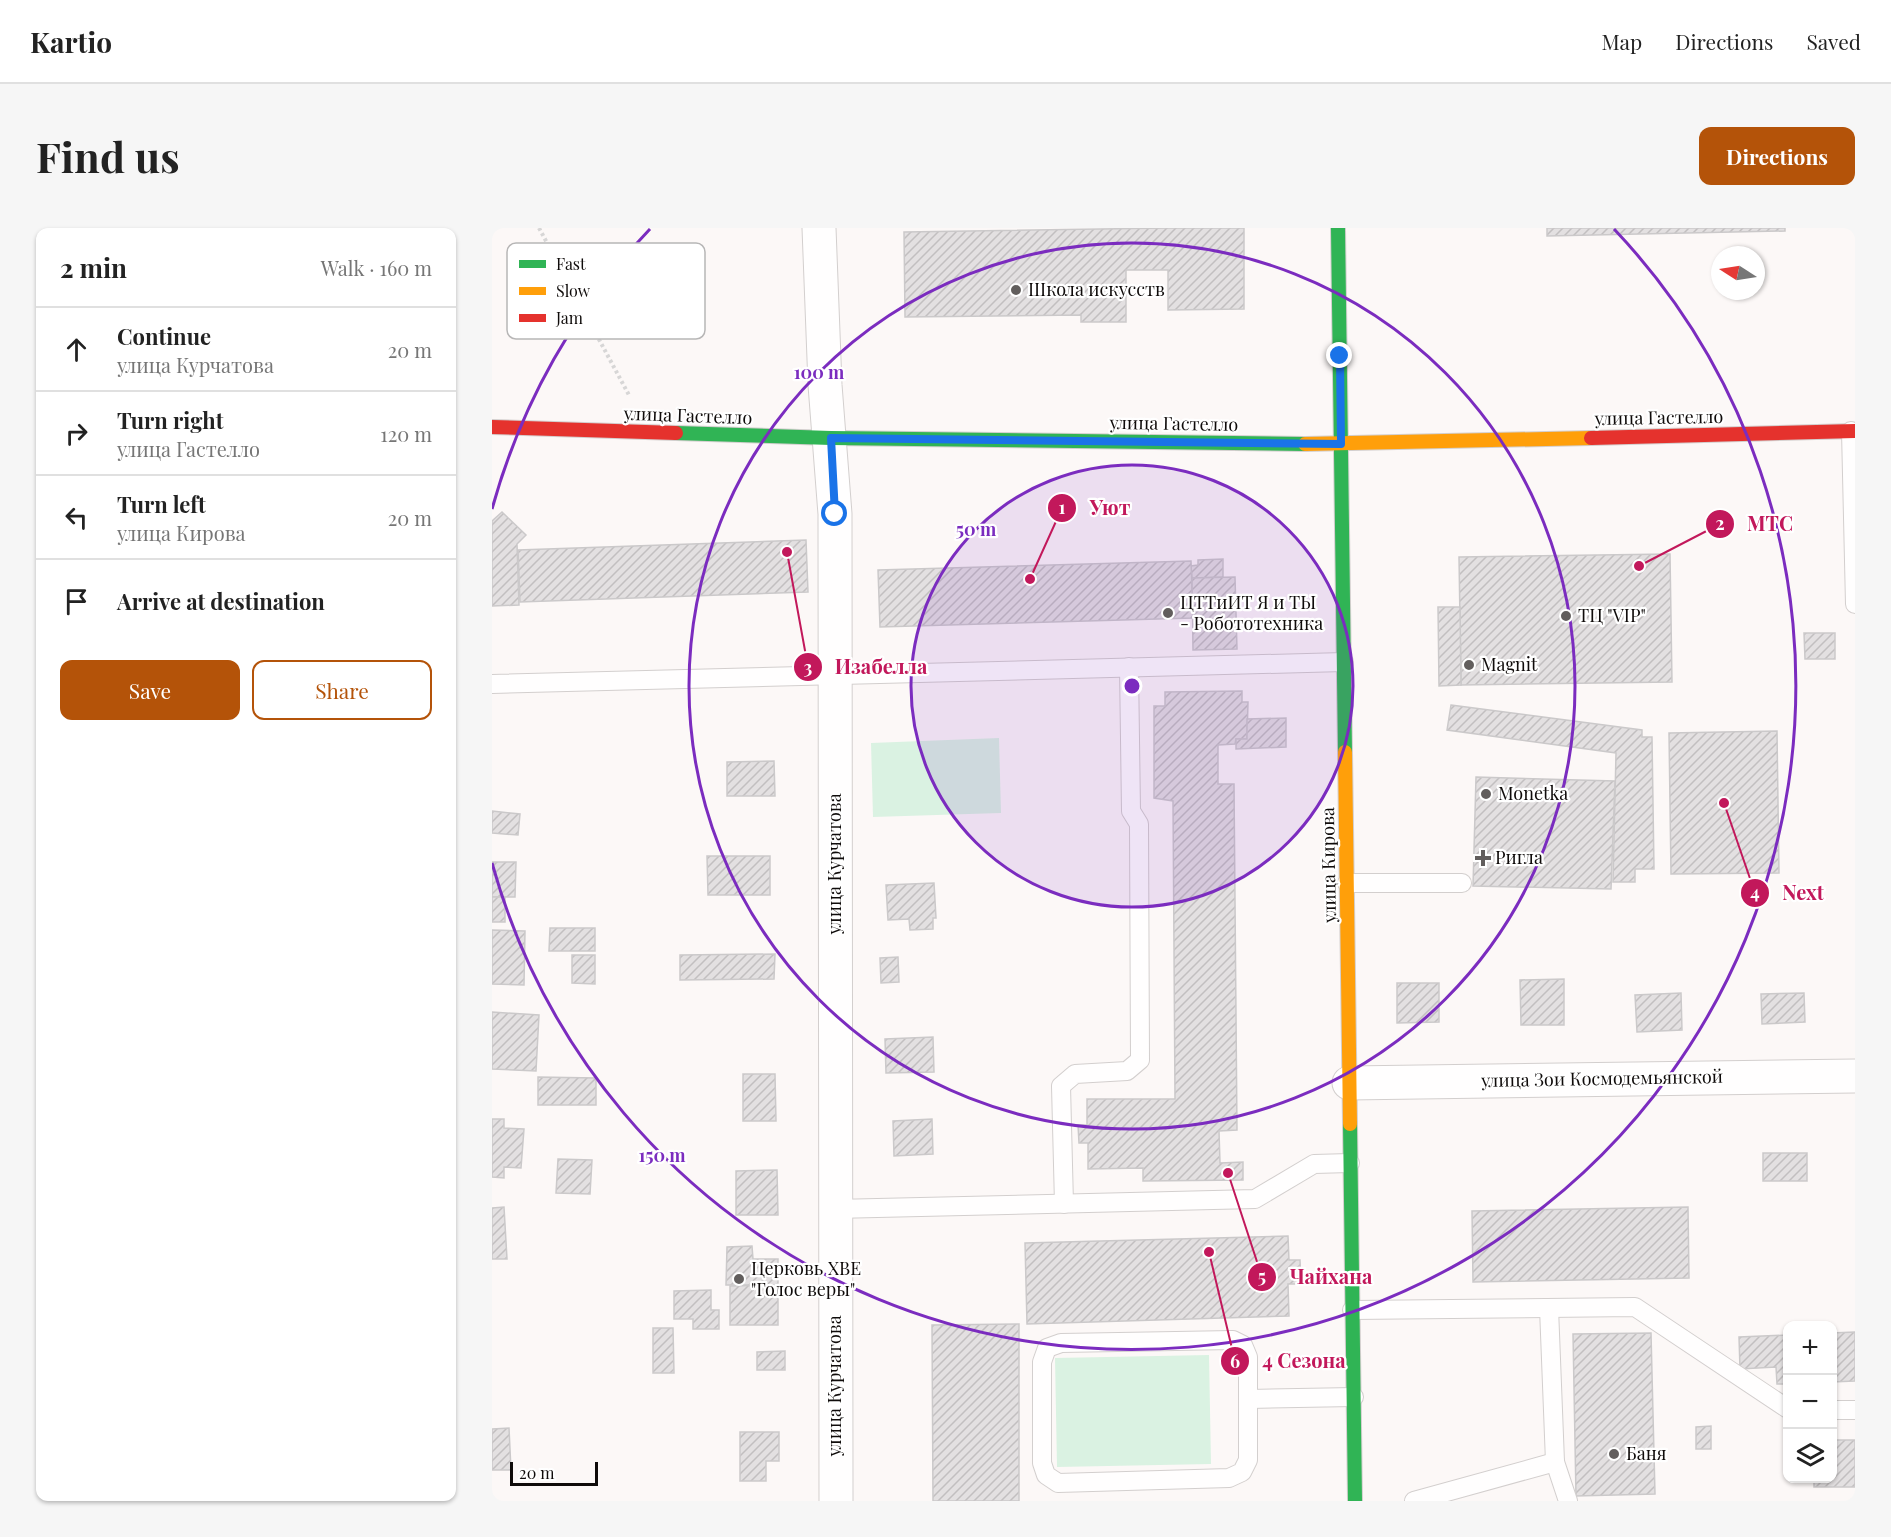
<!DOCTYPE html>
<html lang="en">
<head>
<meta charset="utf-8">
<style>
  :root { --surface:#fff; --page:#f6f6f6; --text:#222; --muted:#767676; --line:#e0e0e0; --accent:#b45309 }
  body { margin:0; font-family:"Playfair Display",serif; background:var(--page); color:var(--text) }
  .controls { position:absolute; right:18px; bottom:18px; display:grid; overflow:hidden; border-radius:12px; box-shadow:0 2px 4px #0004 }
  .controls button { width:54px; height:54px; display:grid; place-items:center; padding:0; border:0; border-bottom:2px solid var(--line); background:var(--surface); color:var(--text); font:30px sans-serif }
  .compass { position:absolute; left:1219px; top:18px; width:54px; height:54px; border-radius:50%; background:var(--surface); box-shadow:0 2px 4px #0004; rotate:282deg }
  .scale { position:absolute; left:18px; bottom:15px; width:88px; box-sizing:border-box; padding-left:6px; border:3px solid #0f0b0a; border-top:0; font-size:16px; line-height:21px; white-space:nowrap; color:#0f0b0a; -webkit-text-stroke:4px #fff; paint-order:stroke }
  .stop { position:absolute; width:18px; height:18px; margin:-14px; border:4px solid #1a73e8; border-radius:50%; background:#fff }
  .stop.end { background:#1a73e8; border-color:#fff; box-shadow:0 2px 6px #0008 }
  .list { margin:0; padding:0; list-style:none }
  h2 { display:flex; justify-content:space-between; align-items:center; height:78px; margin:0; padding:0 24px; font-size:26px }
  h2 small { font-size:20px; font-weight:400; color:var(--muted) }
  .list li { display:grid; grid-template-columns:39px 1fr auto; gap:18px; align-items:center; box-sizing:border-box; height:84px; padding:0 24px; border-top:2px solid var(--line) }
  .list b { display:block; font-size:22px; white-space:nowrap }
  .list p { margin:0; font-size:20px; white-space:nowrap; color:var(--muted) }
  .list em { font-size:20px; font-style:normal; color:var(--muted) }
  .actions { display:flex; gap:12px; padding:18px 24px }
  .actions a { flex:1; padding:14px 0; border:2px solid var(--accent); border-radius:12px; text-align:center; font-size:21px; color:var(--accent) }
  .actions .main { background:var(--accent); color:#fff }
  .icon { flex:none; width:33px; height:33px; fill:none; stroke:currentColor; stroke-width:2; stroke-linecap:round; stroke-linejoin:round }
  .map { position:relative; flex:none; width:1363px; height:1273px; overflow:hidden; border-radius:12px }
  header { display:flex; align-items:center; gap:36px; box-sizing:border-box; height:84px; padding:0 30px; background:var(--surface); border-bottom:2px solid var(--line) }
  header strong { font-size:28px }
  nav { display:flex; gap:33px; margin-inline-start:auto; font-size:21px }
  .intro { display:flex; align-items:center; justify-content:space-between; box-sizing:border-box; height:144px; padding:0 36px }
  h1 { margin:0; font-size:42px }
  .button { padding:15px 27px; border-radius:12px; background:var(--accent); color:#fff; font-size:21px; font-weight:700 }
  main { display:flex; gap:36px; padding:0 36px }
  aside { flex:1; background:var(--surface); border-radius:12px; box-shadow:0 2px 4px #0004 }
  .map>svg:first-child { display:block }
  .green { fill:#daf2e2 }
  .building { fill:url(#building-hatch); stroke:#cbc9ca; stroke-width:1.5 }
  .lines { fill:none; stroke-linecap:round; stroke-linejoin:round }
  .lane-casing { stroke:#d3cfce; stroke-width:20 }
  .street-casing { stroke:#d3cfce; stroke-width:35 }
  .fast-casing { stroke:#d3cfce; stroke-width:16 }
  .slow-casing { stroke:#d3cfce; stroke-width:16 }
  .jam-casing { stroke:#d3cfce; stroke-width:16 }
  .path { stroke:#d7d6d6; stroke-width:4; stroke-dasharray:3 3; stroke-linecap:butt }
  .lane { stroke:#fffefe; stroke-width:18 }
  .street { stroke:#fffefe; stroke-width:33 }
  .fast { stroke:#30b455; stroke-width:14 }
  .slow { stroke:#ff9f0a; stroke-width:14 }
  .jam { stroke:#e5322d; stroke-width:14 }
  .route { stroke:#1a73e8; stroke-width:8 }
  .ring { fill:none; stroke:#7b2cbf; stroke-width:3 }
  .poi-dot { fill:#625e5d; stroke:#fff; stroke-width:2 }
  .labels { text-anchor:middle; stroke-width:4.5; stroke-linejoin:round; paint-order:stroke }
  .poi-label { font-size:18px; fill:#0f0b0a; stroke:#fff; text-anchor:start }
  .street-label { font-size:18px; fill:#0f0b0a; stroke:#fff }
  .key { fill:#fff; stroke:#b7b6b6; stroke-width:1.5 }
  .key-label { font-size:16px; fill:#0f0b0a }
  .centre { fill:#7b2cbf; stroke:#fff; stroke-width:3 }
  .ring-label { font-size:18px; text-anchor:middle; font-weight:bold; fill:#7b2cbf; stroke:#fff; stroke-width:4.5; stroke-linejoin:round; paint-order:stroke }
  .leader { fill:none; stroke:#c2185b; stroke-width:2 }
  .callout-dot { fill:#c2185b; stroke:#fff; stroke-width:2 }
  .mark-label { font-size:18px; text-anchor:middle; font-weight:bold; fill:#fff }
  .callout-label { font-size:20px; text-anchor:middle; font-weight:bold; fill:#c2185b; stroke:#fff; stroke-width:4.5; stroke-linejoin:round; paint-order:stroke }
</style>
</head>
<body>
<header>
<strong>Kartio</strong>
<nav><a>Map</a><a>Directions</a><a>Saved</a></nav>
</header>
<div class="intro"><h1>Find us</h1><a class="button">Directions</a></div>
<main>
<aside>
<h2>2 min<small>Walk · 160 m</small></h2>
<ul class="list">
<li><svg class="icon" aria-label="ahead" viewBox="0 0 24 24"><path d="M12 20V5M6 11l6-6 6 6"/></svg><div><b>Continue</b><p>улица Курчатова</p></div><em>20 m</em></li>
<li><svg class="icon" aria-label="right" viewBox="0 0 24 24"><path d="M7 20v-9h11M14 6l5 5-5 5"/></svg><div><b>Turn right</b><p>улица Гастелло</p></div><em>120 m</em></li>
<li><svg class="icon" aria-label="left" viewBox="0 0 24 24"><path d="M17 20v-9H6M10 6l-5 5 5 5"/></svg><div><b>Turn left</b><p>улица Кирова</p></div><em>20 m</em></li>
<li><svg class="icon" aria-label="arrive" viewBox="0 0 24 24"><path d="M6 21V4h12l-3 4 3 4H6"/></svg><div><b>Arrive at destination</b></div></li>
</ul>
<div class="actions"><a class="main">Save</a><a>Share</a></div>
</aside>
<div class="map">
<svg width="1363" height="1273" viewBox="0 0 1363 1273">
  <defs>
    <pattern id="building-hatch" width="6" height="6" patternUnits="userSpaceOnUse" patternTransform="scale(1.5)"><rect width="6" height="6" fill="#e3e0e1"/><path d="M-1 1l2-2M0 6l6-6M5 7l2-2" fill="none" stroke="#c2bfc0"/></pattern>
  </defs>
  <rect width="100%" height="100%" fill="#fcf8f7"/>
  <g class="green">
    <path d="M507 510 509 585 381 589 379 515Z"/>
    <path d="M717 1127 719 1236 565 1239 563 1130Z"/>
  </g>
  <g class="building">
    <path d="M623 0H674V1L623 2Z"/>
    <path d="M674 0H752V81L676 82V42H634V94H589V87L413 89 412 4Z"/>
    <path d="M1055 0H1293V3L1055 8Z"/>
    <path d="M10 284 34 307 25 316 27 377 0 378V293Z"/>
    <path d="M314 312 316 364 28 374 26 322Z"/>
    <path d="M1178 326 1180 454 969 457 967 329Z"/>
    <path d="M731 331V349L700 350 699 338 706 337V332Z"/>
    <path d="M699 333 701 390 388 399 386 342Z"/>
    <path d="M743 349 745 421 701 422 700 350Z"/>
    <path d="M946 379H968L969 457 947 458Z"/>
    <path d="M1312 405H1343V431H1313Z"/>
    <path d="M750 463V474H756L755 511H744L743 516 726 517V556H742L745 902 727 903 728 935 751 934V952L651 953V940L596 941V915H587L586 897H595V871H683L681 573 662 570V478H673V464Z"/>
    <path d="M959 477 1150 502V509H1160L1162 641H1143V654H1121L1124 525 955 502Z"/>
    <path d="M794 490V519L744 521V511H755V491Z"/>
    <path d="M1285 503 1287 645 1179 646 1177 505Z"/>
    <path d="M282 533 283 568H235V534Z"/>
    <path d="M984 549 1123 553 1119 661 981 658Z"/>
    <path d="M0 583 28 586 26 607 0 605Z"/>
    <path d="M215 628H278V667H216Z"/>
    <path d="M0 634H24L23 669H0Z"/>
    <path d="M442 655 444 690H441V701L418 702 417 691 396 692 394 657Z"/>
    <rect x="0" y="669" width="13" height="25"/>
    <path d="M58 700H103V723H57Z"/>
    <path d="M0 702 33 703 32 757 0 756Z"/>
    <path d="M283 726 282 751 188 752V727Z"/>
    <path d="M80 727H103V756L80 755Z"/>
    <path d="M406 729 407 754 389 755 388 730Z"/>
    <path d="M1072 751V797H1029L1028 752Z"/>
    <path d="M905 755H947V794L905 795Z"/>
    <path d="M1189 765 1190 802 1145 804 1143 767Z"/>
    <path d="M1312 765 1313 794 1270 796 1269 766Z"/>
    <path d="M0 784 47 787 44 843 0 841Z"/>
    <path d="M441 809 442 844 394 845 393 811Z"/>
    <path d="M251 846H283L284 893H251Z"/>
    <path d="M46 849 104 850V877H46Z"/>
    <path d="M0 891H12V900L32 901 29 940 12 939V950L0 949Z"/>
    <path d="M440 891 441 926 402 928 401 893Z"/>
    <rect x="1271" y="925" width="44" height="28"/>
    <path d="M66 931 100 932 98 966 64 965Z"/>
    <path d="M285 942 286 987H244V943Z"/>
    <path d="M12 979 15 1031H0V980Z"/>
    <path d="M1196 979 1197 1050 981 1054 980 983Z"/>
    <path d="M796 1008 797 1032H808L809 1056H796L797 1088 535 1096 533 1015Z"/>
    <path d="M260 1018 261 1031H286V1057H234L235 1019Z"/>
    <path d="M286 1057V1097H238V1058Z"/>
    <path d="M219 1062V1082H227V1101H201V1091H182V1063Z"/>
    <path d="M527 1096V1273H441L440 1097Z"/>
    <path d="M161 1100H181L182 1145H161Z"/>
    <path d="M1363 1104V1153L1340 1154V1105Z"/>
    <path d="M1159 1105 1163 1266 1084 1268 1081 1106Z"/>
    <path d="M1296 1107V1156H1285L1284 1139 1248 1141 1247 1109Z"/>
    <path d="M293 1123V1142H265V1124Z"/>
    <path d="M1219 1198V1221H1204V1199Z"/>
    <path d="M17 1200 19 1242H0V1201Z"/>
    <path d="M248 1204H287V1233H274V1253H248Z"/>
    <path d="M1340 1212H1363V1259H1322V1250H1340Z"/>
  </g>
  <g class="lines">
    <defs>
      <g id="lane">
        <path d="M1359 203 1363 376"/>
        <path d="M0 456 852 434"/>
        <path d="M855 655H970"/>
        <path d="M572 976 569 858 583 846 635 843 648 832 647 596 639 583 637 439"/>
        <path d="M342 981 763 971 822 936 858 935"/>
        <path d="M1057 1080 1063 1234 1076 1273"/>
        <path d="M860 1082 1143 1079 1296 1181"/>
        <path d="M741 1112 751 1117 756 1129V1232L750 1244 737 1250 566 1255 554 1247 550 1235V1134L555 1120 569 1115Z"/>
        <path d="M757 1171 862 1169"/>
        <path d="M1340 1182H1363"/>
        <path d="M922 1273 1063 1234"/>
      </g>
      <g id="street">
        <path d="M327 0 333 157 343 286 344 1273"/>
        <path d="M857 855 1363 848"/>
      </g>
      <g id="fast">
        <path d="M846 0 853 524"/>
        <path d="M184 205 339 210 813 216"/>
        <path d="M858 896 863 1273"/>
      </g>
      <g id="slow">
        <path d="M813 216 1099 210"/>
        <path d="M853 524 858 896"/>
      </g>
      <g id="jam">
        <path d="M0 199 184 205"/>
        <path d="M1099 210 1363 203"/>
      </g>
    </defs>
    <use href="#lane" class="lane-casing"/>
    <use href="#street" class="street-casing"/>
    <use href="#fast" class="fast-casing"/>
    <use href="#slow" class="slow-casing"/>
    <use href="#jam" class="jam-casing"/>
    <path class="path" d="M47 0 138 169"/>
    <use href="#lane" class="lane"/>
    <use href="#street" class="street"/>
    <use href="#fast" class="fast"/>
    <use href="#slow" class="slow"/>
    <use href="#jam" class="jam"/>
  </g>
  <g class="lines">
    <path class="route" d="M343 286 339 210 849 216 848 128"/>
  </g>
  <circle cx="640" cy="458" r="221" fill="#7b2cbf" fill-opacity=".12"/>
  <g class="ring">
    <circle cx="640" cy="458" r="221"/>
    <circle cx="640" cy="458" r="443"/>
    <path d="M0 281A664 664 0 0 1 158 1M1122 1A664 664 0 1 1 0 635"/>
  </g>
  <g class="poi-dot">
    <circle cx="524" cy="62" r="6"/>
    <circle cx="676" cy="385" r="6"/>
    <circle cx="1074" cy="388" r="6"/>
    <circle cx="977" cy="437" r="6"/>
    <circle cx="994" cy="566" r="6"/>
    <path d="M988 621h6v6h6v6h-6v6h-6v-6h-6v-6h6z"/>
    <circle cx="247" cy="1051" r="6"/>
    <circle cx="1122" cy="1226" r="6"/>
  </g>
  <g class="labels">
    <g class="poi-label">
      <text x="536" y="68">Школа искусств</text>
      <text x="688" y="381">ЦТТиИТ Я и ТЫ<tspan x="688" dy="21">- Робототехника</tspan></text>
      <text x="1086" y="394">ТЦ "VIP"</text>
      <text x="989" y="443">Magnit</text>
      <text x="1006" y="572">Monetka</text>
      <text x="1003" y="636">Ригла</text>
      <text x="259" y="1047">Церковь ХВЕ<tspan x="259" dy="21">"Голос веры"</tspan></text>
      <text x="1134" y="1232">Баня</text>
    </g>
    <g class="street-label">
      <text transform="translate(196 188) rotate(2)" y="6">улица Гастелло</text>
      <text transform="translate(1167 190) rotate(-1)" y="6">улица Гастелло</text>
      <text transform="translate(682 196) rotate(1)" y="6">улица Гастелло</text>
      <text transform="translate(343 636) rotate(-90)" y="6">улица Курчатова</text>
      <text transform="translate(837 637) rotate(-91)" y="6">улица Кирова</text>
      <text transform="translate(1110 851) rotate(-1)" y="6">улица Зои Космодемьянской</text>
      <text transform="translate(343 1158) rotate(-90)" y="6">улица Курчатова</text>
    </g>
  </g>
  <rect x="15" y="15" width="198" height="96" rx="9" class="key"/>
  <rect x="27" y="32" width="27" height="8" fill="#30b455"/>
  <rect x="27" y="59" width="27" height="8" fill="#ff9f0a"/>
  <rect x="27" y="86" width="27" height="8" fill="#e5322d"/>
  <g class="key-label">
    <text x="64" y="42">Fast</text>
    <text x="64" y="69">Slow</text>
    <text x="64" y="96">Jam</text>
  </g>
  <circle cx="640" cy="458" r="9" class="centre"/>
  <g class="ring-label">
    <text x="327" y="151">100 m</text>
    <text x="484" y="308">50 m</text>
    <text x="170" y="934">150 m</text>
  </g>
  <path class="leader" d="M538 351L570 280M1147 338L1228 296M295 324L316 439M1232 575L1263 665M736 945L770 1049M717 1024L743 1133"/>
  <g class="callout-dot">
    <circle cx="538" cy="351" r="6"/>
    <circle cx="1147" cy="338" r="6"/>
    <circle cx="295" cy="324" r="6"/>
    <circle cx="1232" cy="575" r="6"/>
    <circle cx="736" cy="945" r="6"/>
    <circle cx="717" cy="1024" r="6"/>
    <circle cx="570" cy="280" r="15"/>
    <circle cx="1228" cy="296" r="15"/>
    <circle cx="316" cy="439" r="15"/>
    <circle cx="1263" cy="665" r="15"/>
    <circle cx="770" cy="1049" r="15"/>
    <circle cx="743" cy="1133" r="15"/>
  </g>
  <g class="mark-label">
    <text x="570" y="286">1</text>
    <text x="1228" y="302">2</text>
    <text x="316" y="446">3</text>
    <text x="1263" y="671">4</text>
    <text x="770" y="1055">5</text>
    <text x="743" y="1140">6</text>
  </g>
  <g class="callout-label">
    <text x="618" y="287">Уют</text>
    <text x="1278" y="303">МТС</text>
    <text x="389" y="446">Изабелла</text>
    <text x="1311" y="672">Next</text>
    <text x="839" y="1056">Чайхана</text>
    <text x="812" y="1140">4 Сезона</text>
  </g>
</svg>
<div class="controls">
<button>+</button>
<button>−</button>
<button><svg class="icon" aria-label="layers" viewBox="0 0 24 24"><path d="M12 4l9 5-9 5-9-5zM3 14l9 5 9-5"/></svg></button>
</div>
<svg class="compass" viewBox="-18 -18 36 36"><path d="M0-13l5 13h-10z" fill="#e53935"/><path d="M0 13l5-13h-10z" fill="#767676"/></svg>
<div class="scale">20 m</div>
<div class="stop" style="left:343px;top:286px"></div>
<div class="stop end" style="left:848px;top:128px"></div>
</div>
</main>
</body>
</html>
